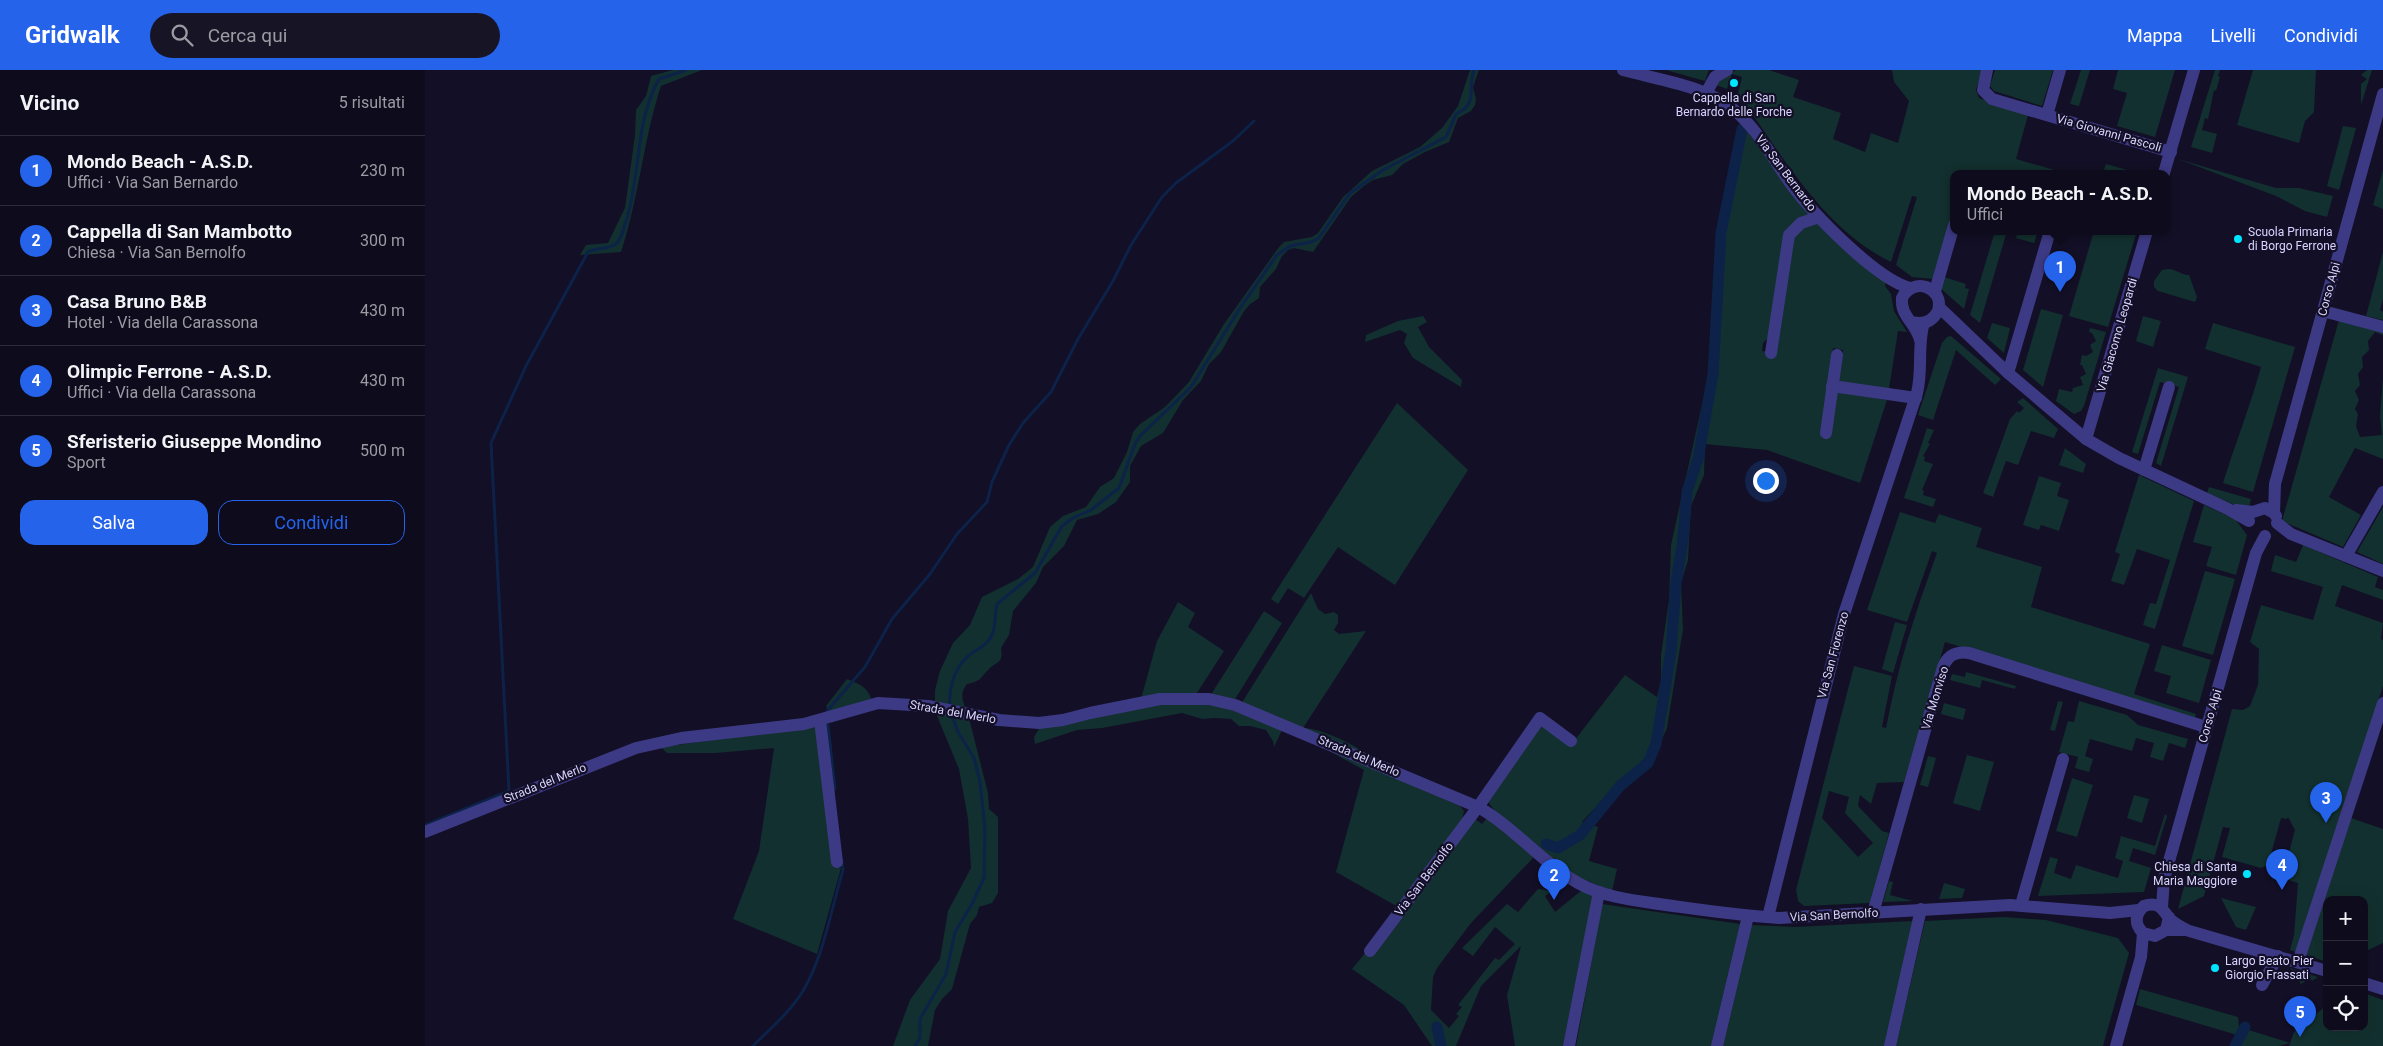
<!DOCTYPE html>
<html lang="it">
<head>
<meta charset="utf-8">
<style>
  :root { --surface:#0e0b1c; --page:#171425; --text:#f1f3f6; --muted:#9b9ba3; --line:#2e2b3b; --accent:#2563eb }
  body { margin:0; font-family:Roboto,sans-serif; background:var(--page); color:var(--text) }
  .controls { position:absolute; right:15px; bottom:15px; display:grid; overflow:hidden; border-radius:10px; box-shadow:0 5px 20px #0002 }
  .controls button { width:45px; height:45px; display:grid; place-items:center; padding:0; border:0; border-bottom:1px solid var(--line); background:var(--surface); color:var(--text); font:25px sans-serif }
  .you { position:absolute; left:1340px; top:410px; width:18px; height:18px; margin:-12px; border:4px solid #fff; border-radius:50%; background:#1a73e8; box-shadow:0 0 0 8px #1a73e833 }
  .badge { display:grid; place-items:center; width:32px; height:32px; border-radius:50%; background:var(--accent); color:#fff; font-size:16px; font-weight:700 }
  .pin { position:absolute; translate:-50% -41px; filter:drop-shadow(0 1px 2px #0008) }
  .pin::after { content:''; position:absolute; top:26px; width:18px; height:15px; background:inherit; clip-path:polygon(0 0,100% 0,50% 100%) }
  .popup { position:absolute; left:1525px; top:100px; width:220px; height:65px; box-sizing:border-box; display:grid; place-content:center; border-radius:10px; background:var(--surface); filter:drop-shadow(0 1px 4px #0005); font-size:16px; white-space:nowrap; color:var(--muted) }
  .popup b { font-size:19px; color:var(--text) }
  .popup::after { content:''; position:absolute; left:50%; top:100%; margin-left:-10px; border:10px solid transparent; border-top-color:var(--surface) }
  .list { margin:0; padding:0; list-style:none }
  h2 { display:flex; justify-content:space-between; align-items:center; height:65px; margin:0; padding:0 20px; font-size:21px }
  h2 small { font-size:16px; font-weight:400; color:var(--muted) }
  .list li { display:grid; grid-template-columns:32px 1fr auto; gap:15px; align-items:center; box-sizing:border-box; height:70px; padding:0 20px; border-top:1px solid var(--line) }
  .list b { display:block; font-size:19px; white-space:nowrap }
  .list p { margin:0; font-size:16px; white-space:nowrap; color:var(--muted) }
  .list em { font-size:16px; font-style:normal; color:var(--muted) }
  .actions { display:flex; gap:10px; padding:15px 20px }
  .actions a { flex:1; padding:11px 0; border:1px solid var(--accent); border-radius:15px; text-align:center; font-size:18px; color:var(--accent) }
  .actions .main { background:var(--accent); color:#fff }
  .icon { flex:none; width:28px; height:28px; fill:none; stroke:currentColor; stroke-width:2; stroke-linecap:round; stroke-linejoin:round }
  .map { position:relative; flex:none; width:1958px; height:976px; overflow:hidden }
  header { display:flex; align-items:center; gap:30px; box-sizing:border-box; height:70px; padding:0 25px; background:var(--accent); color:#fff }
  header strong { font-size:24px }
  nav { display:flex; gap:28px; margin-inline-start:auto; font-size:18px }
  .search { width:350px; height:45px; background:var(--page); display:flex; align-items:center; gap:12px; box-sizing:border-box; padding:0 18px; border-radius:28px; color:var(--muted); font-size:19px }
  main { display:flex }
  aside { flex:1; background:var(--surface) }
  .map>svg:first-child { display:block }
  .green { fill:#12302f; fill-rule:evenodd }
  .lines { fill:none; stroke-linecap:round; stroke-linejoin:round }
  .stream { stroke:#0c2248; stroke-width:3 }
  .canal { stroke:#0c2248; stroke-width:11 }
  .minor { stroke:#3d3a85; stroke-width:12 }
  .poi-dot { fill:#00e5ff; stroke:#130f26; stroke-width:2 }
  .labels { text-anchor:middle; stroke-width:4.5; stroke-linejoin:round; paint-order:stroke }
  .poi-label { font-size:12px; fill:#d9d4ff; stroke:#130f26; text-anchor:start }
  .street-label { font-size:12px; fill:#d9d4ff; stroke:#130f26 }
</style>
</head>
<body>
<header>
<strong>Gridwalk</strong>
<div class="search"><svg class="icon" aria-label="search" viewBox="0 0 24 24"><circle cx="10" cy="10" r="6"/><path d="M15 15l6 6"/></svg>Cerca qui</div>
<nav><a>Mappa</a><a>Livelli</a><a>Condividi</a></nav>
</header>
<main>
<aside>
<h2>Vicino<small>5 risultati</small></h2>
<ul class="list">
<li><span class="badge">1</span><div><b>Mondo Beach - A.S.D.</b><p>Uffici · Via San Bernardo</p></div><em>230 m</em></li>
<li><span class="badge">2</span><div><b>Cappella di San Mambotto</b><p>Chiesa · Via San Bernolfo</p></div><em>300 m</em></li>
<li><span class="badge">3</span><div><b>Casa Bruno B&amp;B</b><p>Hotel · Via della Carassona</p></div><em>430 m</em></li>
<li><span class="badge">4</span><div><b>Olimpic Ferrone - A.S.D.</b><p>Uffici · Via della Carassona</p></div><em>430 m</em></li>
<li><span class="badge">5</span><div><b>Sferisterio Giuseppe Mondino</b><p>Sport</p></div><em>500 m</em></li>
</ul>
<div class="actions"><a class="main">Salva</a><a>Condividi</a></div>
</aside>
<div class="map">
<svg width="1958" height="976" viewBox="0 0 1958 976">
  <rect width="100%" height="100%" fill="#130f26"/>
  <g class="green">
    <path d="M248 0H277L236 16C218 71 214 128 196 182L155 185 161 175 183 173 200 138 210 65 211 40 221 26 226 6Z"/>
    <path d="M1045 0H1054L1048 17 1051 29 1050 35 1046 41 1033 48 1024 72 1000 82 978 94 967 105 948 110 939 116 926 127 888 182 869 178 863 180 857 186 851 199 835 217 834 228 824 235 818 243 796 282 784 294 776 311 758 330 738 363 716 376 705 396V412L691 432 673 444 652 450 639 476 618 497 611 513 588 541 584 565 576 578C578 593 574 590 565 598 555 607 558 611 542 614 535 623 537 629 541 640L510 633V620L515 601 528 573 545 555 557 527 593 509 608 497 625 457 638 446 661 437 675 417 689 408 702 382 708 362 715 354 740 337 764 312 799 254 854 177 859 172 887 167 893 163 918 127 947 101 995 77 1017 58 1033 36Z"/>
    <path d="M1241 0H1284L1280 11Z"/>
    <path d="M1311 0H1344L1374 10 1368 27 1416 43 1408 69 1440 82 1446 63 1473 73 1484 31 1469 12 1467 0H1557L1551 20 1554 28 1603 45 1591 89 1640 103H1529V144L1510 206 1508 209 1487 207 1471 195 1492 127 1487 126 1466 192C1416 167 1383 124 1352 80 1339 62 1328 42 1312 28L1317 7 1307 4 1302 19 1291 15 1294 10Z"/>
    <path d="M1570 0H1628L1617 36 1569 21 1565 16Z"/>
    <path d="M1656 0H1665L1654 36 1645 34Z"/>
    <path d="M1693 0H1750L1730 67 1692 56 1702 23 1688 19Z"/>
    <path d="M1790 0H1795L1793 6 1795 7 1791 21 1789 20 1783 49 1780 48 1777 60 1792 64 1787 83 1766 77Z"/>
    <path d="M1828 0H1891L1889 42 1880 51 1874 73 1812 55Z"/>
    <path d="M1942 0H1947L1936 35V14L1942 9 1936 5Z"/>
    <path d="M1315 52 1385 146 1369 152 1345 266 1338 273 1337 281 1349 283 1370 163 1391 151 1461 213 1460 216 1466 224 1469 241 1482 262 1473 261 1464 319 1413 312 1418 280 1408 278 1396 365 1412 322 1462 330 1435 413 1342 380 1280 374 1279 405 1266 436 1263 490 1256 513 1258 559 1242 658 1235 674 1190 716 1157 752 1173 757 1164 791 1192 799 1187 821 1148 805 1070 741 1063 732 1115 653 1146 675 1200 605 1232 627 1236 610V585L1244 530 1246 475 1284 303 1294 160Z"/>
    <path d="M1918 56 1931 58 1914 120 1902 116Z"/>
    <path d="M1753 89 1851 118H1874L1908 126 1902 147 1880 141 1851 126Z"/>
    <path d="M1681 94 1713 103H1678Z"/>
    <path d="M1958 100V139L1948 135Z"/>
    <path d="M1570 161H1582L1555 253 1545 245Z"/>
    <path d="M1593 161 1612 164 1609 173 1591 168Z"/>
    <path d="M1669 161H1712L1683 257 1644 246Z"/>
    <path d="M1958 182V229L1955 240 1958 242V250L1941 246Z"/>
    <path d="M1743 199C1752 199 1755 205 1764 205L1772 227 1770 232 1733 221 1729 217V211L1737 200Z"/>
    <path d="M1519 207 1541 214 1540 218 1544 219 1539 239 1515 218Z"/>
    <path d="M1616 239 1638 245 1618 317 1598 300Z"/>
    <path d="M998 246 1002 252 993 257 1004 277 1037 310 1036 317 988 288 979 273 982 264 975 260 940 272 941 265 973 251Z"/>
    <path d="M1718 246 1736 251 1728 277 1711 271Z"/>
    <path d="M1914 250 1958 263V265L1950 262 1943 271 1944 280 1937 287 1938 297 1933 304 1935 315 1930 321 1934 330 1930 339 1933 344 1931 356 1935 367 1957 365 1955 346 1958 308V389L1930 378 1904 427 1936 445 1918 477 1857 451Z"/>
    <path d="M1567 253 1585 258 1579 283 1562 268Z"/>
    <path d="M1788 253 1870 277 1828 422 1798 413C1810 374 1825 337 1836 297L1780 279Z"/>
    <path d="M1665 258 1681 262 1659 336 1656 341 1649 344 1631 331 1634 319 1647 322 1648 318 1658 315 1655 307 1661 304 1657 295H1655L1657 285 1661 286 1668 282 1665 275 1671 271 1667 263 1664 262Z"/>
    <path d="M1526 266 1576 309 1570 315 1531 280 1508 350 1493 345 1517 273 1522 267Z"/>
    <path d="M1733 298 1763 307 1736 396 1731 393 1754 317 1735 312 1713 384 1707 382Z"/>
    <path d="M1598 328 1633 359 1629 368 1606 361 1593 395 1581 391 1568 427 1558 423 1585 349 1592 341 1594 343 1599 338 1592 332Z"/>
    <path d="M972 333 1043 400 970 515 913 477 879 528 863 518 853 534 846 529Z"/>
    <path d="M1502 358 1509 360 1503 373 1505 374 1498 386 1500 387 1499 391 1508 394 1497 420 1499 421 1498 425 1511 429 1508 437 1479 428Z"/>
    <path d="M1640 378 1661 394 1658 403 1634 395Z"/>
    <path d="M1714 405 1769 431 1730 559 1718 555 1725 533 1731 534 1745 490 1712 479 1699 515 1686 511 1695 484 1690 482Z"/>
    <path d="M1614 406 1636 413 1632 426 1644 430 1634 461 1616 455 1614 460 1598 455Z"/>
    <path d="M1784 417 1826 429 1824 437 1819 439 1782 423Z"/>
    <path d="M1779 435 1810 449 1822 465 1811 505 1781 496 1787 477 1768 472Z"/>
    <path d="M1958 437V494L1932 482Z"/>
    <path d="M1475 442 1510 453 1514 444 1557 458 1551 477 1617 497 1606 537 1725 574 1709 624 1771 644 1770 648 1520 572 1479 712 1452 713 1446 734 1435 725 1433 736 1457 761 1464 763 1445 833 1379 836 1373 831 1371 820 1429 596 1467 606 1457 657 1461 658C1473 595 1490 543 1512 483L1507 481 1482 552 1442 540ZM1404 721 1424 727 1420 743 1448 773 1433 787 1397 748Z"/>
    <path d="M1878 475 1953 507 1950 517 1958 520V530L1917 515 1910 536 1958 553 1956 569 1958 570V616L1871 882 1865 880 1869 865 1873 813 1857 808 1870 760 1863 747 1862 749 1856 748 1843 795 1836 798 1797 787 1805 758 1798 757 1779 826 1753 839 1807 639 1818 640 1825 636 1833 615 1834 579 1825 572 1836 535 1888 550 1898 517 1846 501 1850 485 1871 492Z"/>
    <path d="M1780 501 1810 509 1788 585 1757 576Z"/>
    <path d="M886 523 893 539 900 544 909 542 913 545V553L909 560 914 564 941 561 878 658C896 658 931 675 946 687L816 634Z"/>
    <path d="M753 532 770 543 763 557 799 581 770 626 716 629 732 571Z"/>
    <path d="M839 541 857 553 809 631 785 626Z"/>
    <path d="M1470 552 1482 555 1468 603 1457 599Z"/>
    <path d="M1737 575 1786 590 1774 633 1741 623 1746 606 1729 601Z"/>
    <path d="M1541 602 1591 616 1590 619 1557 610 1555 618 1525 610 1527 604 1540 607Z"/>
    <path d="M422 609C433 613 443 617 446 629L404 643 401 636Z"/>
    <path d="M1633 631 1638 632 1630 661 1625 660Z"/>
    <path d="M1654 631 1702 645 1713 655 1763 669 1760 678 1744 673 1738 691 1725 687 1729 673 1711 668 1707 681 1665 669 1660 686 1668 689 1664 702 1650 698 1653 687 1634 682 1643 651 1649 652Z"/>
    <path d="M787 633 858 658 849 677 848 671 841 660 825 656H814L806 649 790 648 777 649 757 643 677 658 652 660 610 674 609 667 615 657 722 634Z"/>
    <path d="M1519 633 1541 639 1538 650 1516 644Z"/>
    <path d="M510 641 544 648 563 723 564 739 573 747V823L567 833 554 837 552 845 545 854 527 919 517 929 510 940 503 976H468L485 930 515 889 523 841 546 798 543 749 534 699Z"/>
    <path d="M392 656 408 797 416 798 392 884 308 849 334 781 349 678 291 683H242L236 677Z"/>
    <path d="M875 665 1035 736 1039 741 1037 750 973 837 911 802 939 700Z"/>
    <path d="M1542 685 1569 692 1555 741 1528 733Z"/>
    <path d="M1503 686 1511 688 1503 717 1495 715Z"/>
    <path d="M1647 708 1668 715 1652 767 1631 761Z"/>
    <path d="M1709 725 1724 729 1717 753 1702 748Z"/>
    <path d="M1740 744 1742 746 1730 785 1708 778 1704 791 1726 798 1719 822 1613 826 1625 787 1633 789 1629 803 1646 809 1651 795 1693 808 1698 791 1690 788 1696 766 1730 776Z"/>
    <path d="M1062 748 1101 778 1108 788 1046 853 1012 898 1008 907 1006 940 1024 958 1034 946 1031 944 1037 937 1033 935 1070 888 1074 890 1090 874 1070 857 1048 886 1037 878 1082 834 1093 842 1113 819 1128 821 1120 826 1130 842 1157 820 1168 824 1138 976H1090L1082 925 1096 876 1056 916 1031 976H1007L979 935 927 899 1050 749 1057 754Z"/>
    <path d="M1926 748 1958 759V873L1939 882V830H1902V892L1881 885Z"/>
    <path d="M1464 811 1468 812 1465 825 1488 831 1458 832Z"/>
    <path d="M1519 813 1540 819 1537 828 1514 829Z"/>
    <path d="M1796 828 1831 837 1821 860 1811 857Z"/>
    <path d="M1177 834 1315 854 1286 976H1151Z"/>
    <path d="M1578 847 1621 850 1693 868 1704 883 1678 976H1471L1500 851Z"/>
    <path d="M1488 851 1460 976H1298L1326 855 1370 857Z"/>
    <path d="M1865 898 1893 907 1887 911 1885 908 1876 914Z"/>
    <path d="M1715 919 1813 947 1814 957 1865 973 1869 962 1902 935V957H1939V923L1958 930V976H1864L1865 973 1854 976H1805L1812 965 1711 935Z"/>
  </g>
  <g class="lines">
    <g class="stream">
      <path d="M525 637C523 620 529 599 542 587 548 581 558 578 563 571 572 561 569 546 572 534L610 503 637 456 648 448 666 440 694 418 710 374 715 366 766 317 815 238 852 185 865 176 886 172 894 168 925 123 958 100 1021 67 1031 44C1054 33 1042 21 1049 0"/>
      <path d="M402 641 440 597 467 549 505 504 532 464 562 432 567 412 584 375 598 353 626 322 653 269 688 211 706 175 737 127 751 113 808 71 829 51"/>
      <path d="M403 655 410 719"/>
      <path d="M0 755 84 721 66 373 101 296 163 182C171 177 185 180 192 173 198 166 199 156 202 148 216 102 210 51 234 9L261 0"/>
      <path d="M328 976C345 959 365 942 378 921 399 885 406 840 418 800L417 793"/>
      <path d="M490 976 495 968V949L521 904 530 862 547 834 559 808 560 759 555 712 549 688 533 662 526 643"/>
    </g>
    <g class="canal">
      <path d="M1121 774 1133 778 1155 765 1195 716 1223 693 1231 674 1246 581 1251 513 1258 469 1262 421 1273 389 1288 304 1296 163 1317 59"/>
      <path d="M1012 957 1016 976"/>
      <path d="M1810 976 1820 957"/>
    </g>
    <g class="minor">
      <path d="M1198 0C1234 10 1278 15 1308 39 1332 58 1348 89 1366 114 1388 144 1451 209 1485 218"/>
      <path d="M1562 0 1558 20 1567 29 1746 82"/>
      <path d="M1281 23 1290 7 1302 0"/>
      <path d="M1622 45 1635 0"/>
      <path d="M1739 103 1769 0"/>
      <path d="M1510 221 1529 155"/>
      <path d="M1515 238 1583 303 1661 369 1694 388 1803 439 1824 451"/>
      <path d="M1898 241 1958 257"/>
      <path d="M1487 252C1498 255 1507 252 1513 241 1520 217 1488 206 1477 228 1475 246 1491 253 1495 270"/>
      <path d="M1346 283 1364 165 1376 153 1394 147"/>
      <path d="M1583 303 1625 161"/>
      <path d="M1407 316 1491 328"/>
      <path d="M1401 363 1412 285"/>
      <path d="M1661 369 1722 161"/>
      <path d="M1719 400 1744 317"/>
      <path d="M1811 440 1828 442 1840 438 1849 443 1851 446"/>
      <path d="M1849 443 1850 414 1958 24"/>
      <path d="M1852 453 1866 464 1958 501"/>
      <path d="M1921 486 1958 422"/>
      <path d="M395 650 412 792"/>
      <path d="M0 762 211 678 256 668 379 654 453 633 503 636 574 650 614 653 638 650 665 643 735 629H784L810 635 1053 737C1089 757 1116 792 1153 813 1182 829 1216 831 1248 836 1284 841 1319 846 1354 848L1585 835 1685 843 1714 840"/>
      <path d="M1596 835 1638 689"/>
      <path d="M1737 837 1739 809 1831 483 1840 466"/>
      <path d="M1448 843 1518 597C1523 585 1531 581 1544 583L1781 657"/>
      <path d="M1343 847 1419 544 1492 323C1498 300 1492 273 1499 253"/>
      <path d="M1744 847 1741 860 1730 866 1718 863C1709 854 1710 844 1719 836 1733 831 1737 838 1744 848 1748 853 1755 856 1760 859"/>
      <path d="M1741 860H1761L1902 901"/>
      <path d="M945 881 1053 737 1115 648 1146 671"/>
      <path d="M1873 892 1958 633"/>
      <path d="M1939 913 1958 919"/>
      <path d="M1837 915 1853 886"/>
      <path d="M1144 976 1174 822"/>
      <path d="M1292 976 1323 846"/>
      <path d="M1465 976 1496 839"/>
      <path d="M1691 976 1716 887 1718 863"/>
    </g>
  </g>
  <g class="poi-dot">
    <circle cx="1309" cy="13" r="5"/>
    <circle cx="1813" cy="169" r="5"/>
    <circle cx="1822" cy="804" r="5"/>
    <circle cx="1790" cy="898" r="5"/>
  </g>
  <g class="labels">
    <g class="poi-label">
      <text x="1309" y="32" text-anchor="middle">Cappella di San<tspan x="1309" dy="14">Bernardo delle Forche</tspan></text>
      <text x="1823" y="166">Scuola Primaria<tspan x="1823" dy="14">di Borgo Ferrone</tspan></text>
      <text x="1812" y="801" text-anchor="end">Chiesa di Santa<tspan x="1812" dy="14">Maria Maggiore</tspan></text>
      <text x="1800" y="895">Largo Beato Pier<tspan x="1800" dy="14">Giorgio Frassati</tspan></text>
    </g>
    <g class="street-label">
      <text transform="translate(1684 63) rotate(16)" y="4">Via Giovanni Pascoli</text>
      <text transform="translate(1361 103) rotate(53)" y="4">Via San Bernardo</text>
      <text transform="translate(1904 219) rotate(-75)" y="4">Corso Alpi</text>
      <text transform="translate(1692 265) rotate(-74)" y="4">Via Giacomo Leopardi</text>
      <text transform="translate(1408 585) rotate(-75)" y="4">Via San Fiorenzo</text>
      <text transform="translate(1510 628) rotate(-73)" y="4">Via Monviso</text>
      <text transform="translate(528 642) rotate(10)" y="4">Strada del Merlo</text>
      <text transform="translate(1785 646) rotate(-74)" y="4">Corso Alpi</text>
      <text transform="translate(934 686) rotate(23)" y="4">Strada del Merlo</text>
      <text transform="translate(120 713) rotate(-22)" y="4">Strada del Merlo</text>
      <text transform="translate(999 809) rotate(-53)" y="4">Via San Bernolfo</text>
      <text transform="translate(1409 845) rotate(-3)" y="4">Via San Bernolfo</text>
    </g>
  </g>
</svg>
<div class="controls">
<button>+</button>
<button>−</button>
<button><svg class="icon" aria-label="locate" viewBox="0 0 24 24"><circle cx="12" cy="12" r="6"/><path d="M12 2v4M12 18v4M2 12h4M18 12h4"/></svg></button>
</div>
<div class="you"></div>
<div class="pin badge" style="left:1635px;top:222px">1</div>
<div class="popup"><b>Mondo Beach - A.S.D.</b>Uffici</div>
<div class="pin badge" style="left:1129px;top:830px">2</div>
<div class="pin badge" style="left:1901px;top:753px">3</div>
<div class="pin badge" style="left:1857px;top:820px">4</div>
<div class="pin badge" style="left:1875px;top:967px">5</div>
</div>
</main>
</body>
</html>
